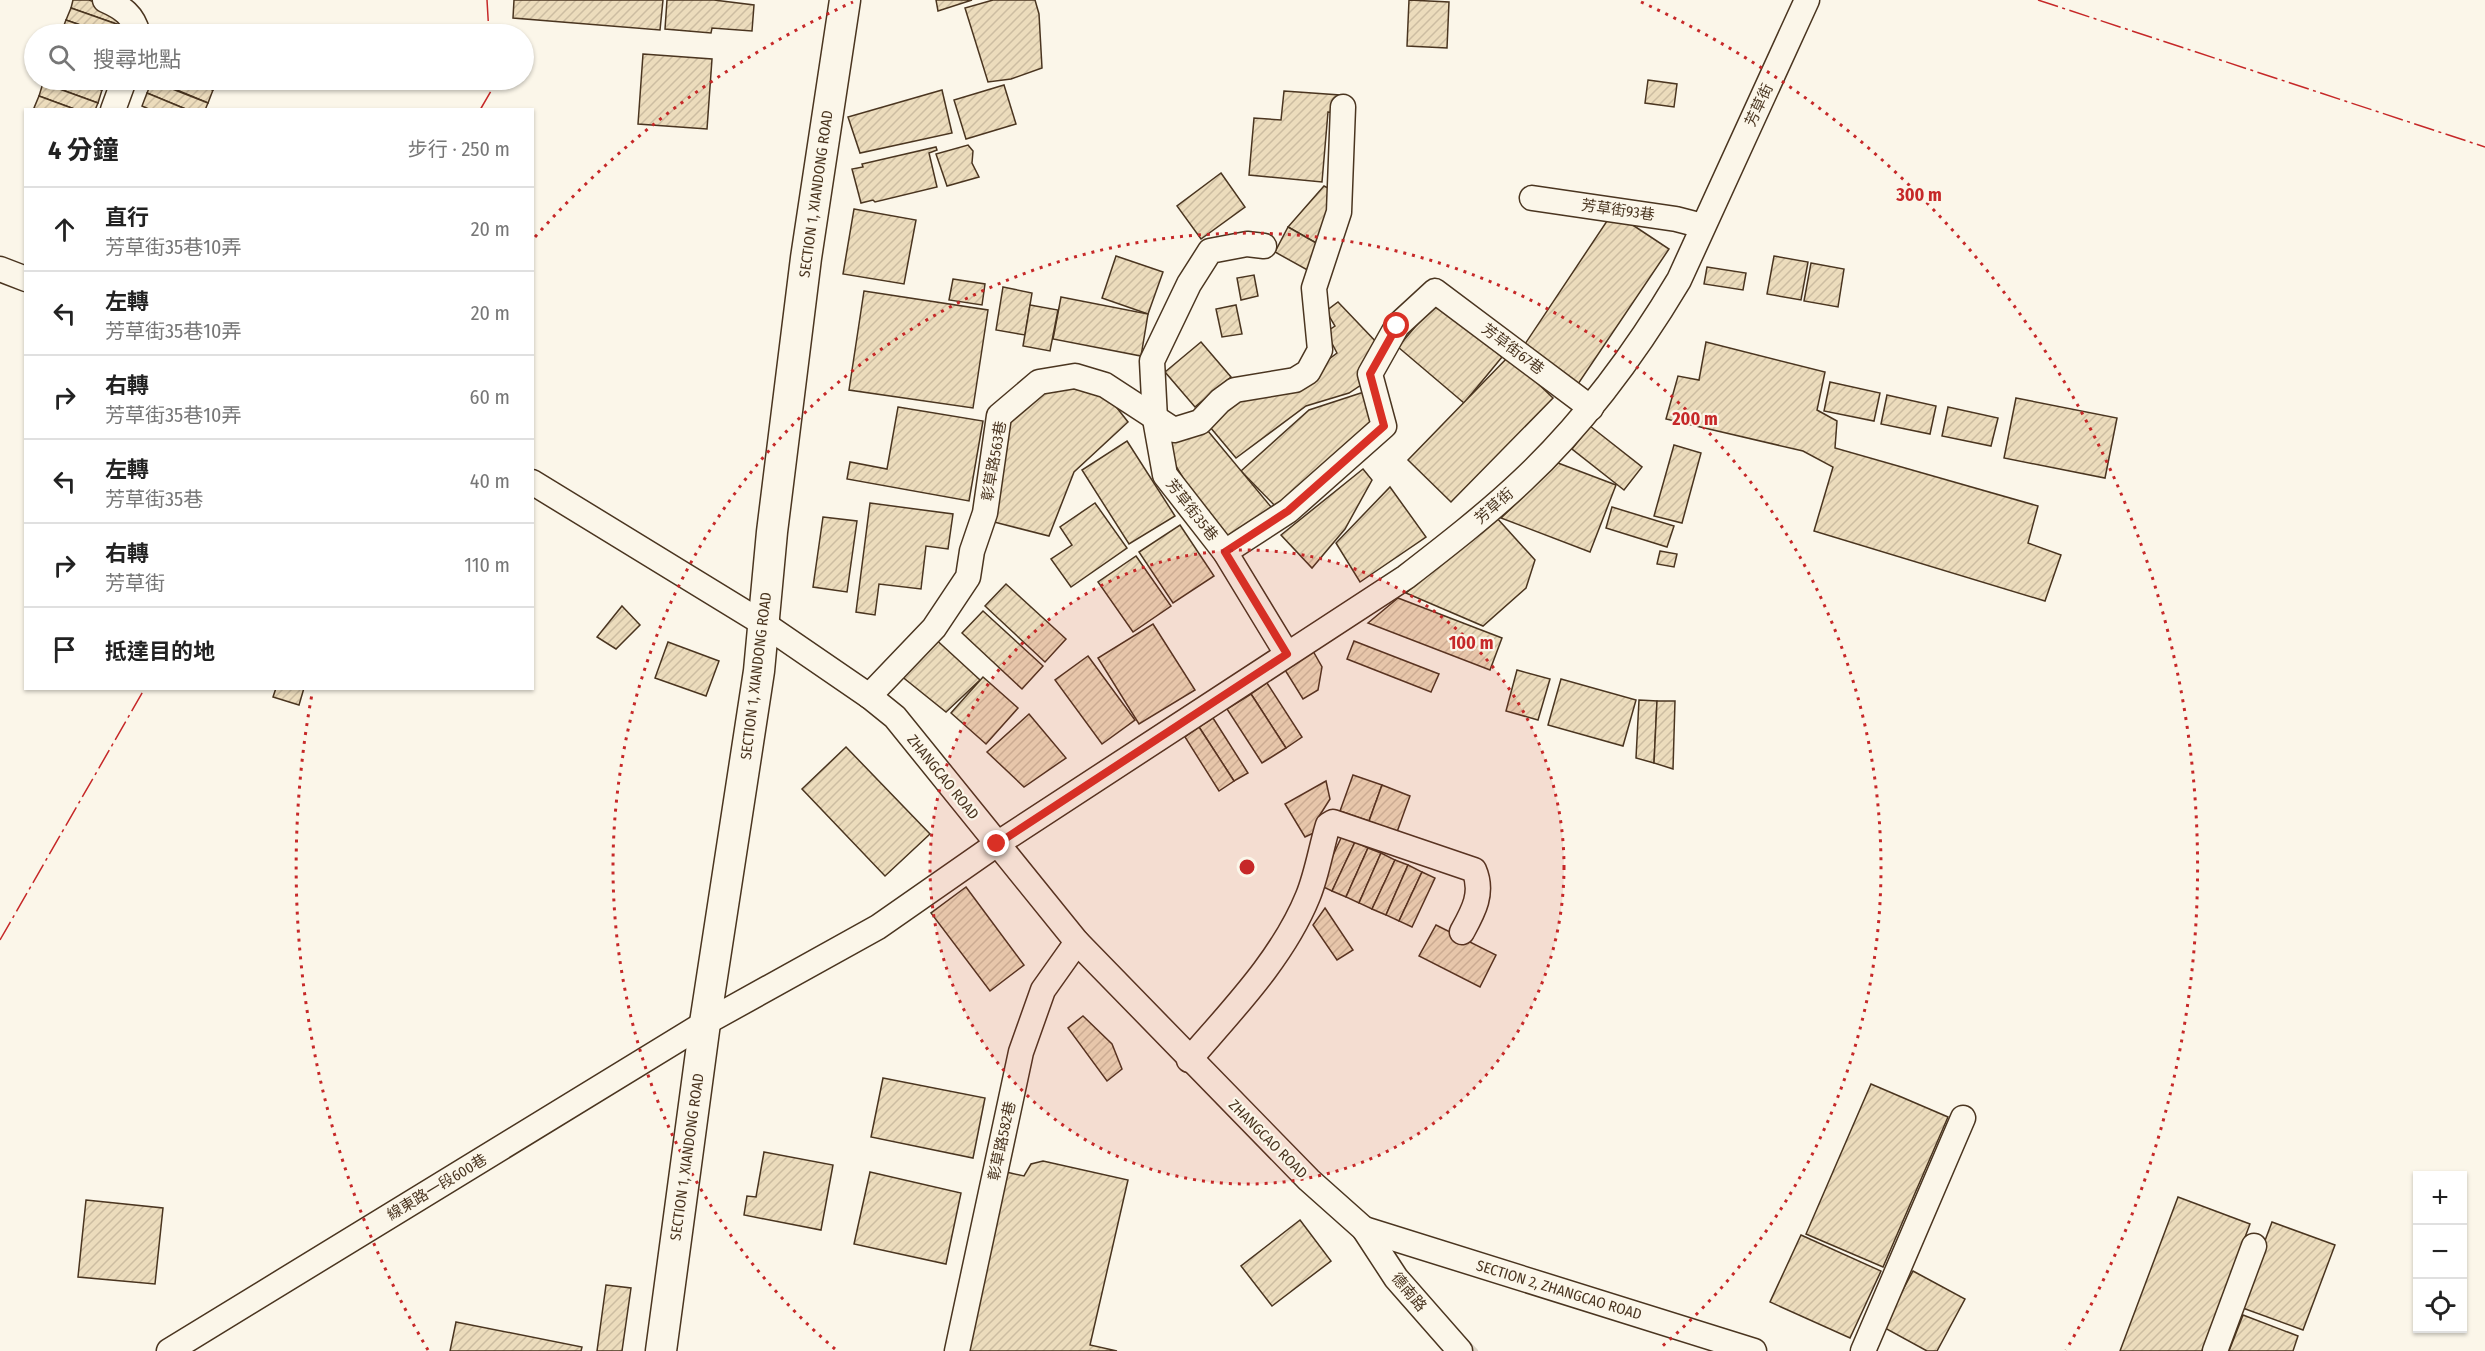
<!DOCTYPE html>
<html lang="zh-TW">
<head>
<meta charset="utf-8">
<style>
  :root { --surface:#fff; --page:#f2f2f2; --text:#222; --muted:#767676; --line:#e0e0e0 }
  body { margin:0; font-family:"Fira Sans Condensed","Noto Sans TC",sans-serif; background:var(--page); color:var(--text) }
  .controls { position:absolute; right:18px; bottom:18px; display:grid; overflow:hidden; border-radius:0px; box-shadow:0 2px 4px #0004 }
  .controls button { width:54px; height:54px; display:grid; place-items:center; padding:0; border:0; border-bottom:2px solid var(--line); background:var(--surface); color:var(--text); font:30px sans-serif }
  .stop { position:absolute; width:18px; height:18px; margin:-14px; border:4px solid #d93025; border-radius:50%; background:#fff }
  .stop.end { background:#d93025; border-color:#fff; box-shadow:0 2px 6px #0008 }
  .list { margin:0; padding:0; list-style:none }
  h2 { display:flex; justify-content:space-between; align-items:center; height:78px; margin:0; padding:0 24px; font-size:26px }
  h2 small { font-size:20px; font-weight:400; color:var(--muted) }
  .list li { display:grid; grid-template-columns:39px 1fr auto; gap:18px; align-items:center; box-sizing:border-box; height:84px; padding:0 24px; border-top:2px solid var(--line) }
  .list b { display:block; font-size:22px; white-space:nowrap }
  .list p { margin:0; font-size:20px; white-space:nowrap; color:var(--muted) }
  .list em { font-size:20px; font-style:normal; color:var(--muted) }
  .icon { flex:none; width:33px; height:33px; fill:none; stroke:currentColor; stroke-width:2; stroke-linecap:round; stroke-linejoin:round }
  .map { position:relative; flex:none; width:2485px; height:1351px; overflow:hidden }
  .search { position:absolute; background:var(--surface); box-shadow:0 2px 4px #0004; left:24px; top:24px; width:510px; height:66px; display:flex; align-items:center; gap:15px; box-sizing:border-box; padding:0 21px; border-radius:33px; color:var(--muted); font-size:22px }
  .panel { position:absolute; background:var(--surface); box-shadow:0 2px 4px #0004; left:24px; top:108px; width:510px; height:582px; border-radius:0px }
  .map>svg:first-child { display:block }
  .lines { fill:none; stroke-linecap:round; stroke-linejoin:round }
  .stream { stroke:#dcd4c6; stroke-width:6 }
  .building { fill:url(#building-hatch); stroke:#4a3520; stroke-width:1.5 }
  .minor-casing { stroke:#4a3520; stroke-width:27 }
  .major-casing { stroke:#4a3520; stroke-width:33 }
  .minor { stroke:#fbf6e9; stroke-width:24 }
  .major { stroke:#fbf6e9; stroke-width:30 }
  .power { stroke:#c62828; stroke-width:1.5; stroke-dasharray:21 4.5 3 4.5; stroke-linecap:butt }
  .route { stroke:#d93025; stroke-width:8 }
  .ring { fill:none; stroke:#c62828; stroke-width:3; stroke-dasharray:3 6 }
  .labels { text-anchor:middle; stroke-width:4.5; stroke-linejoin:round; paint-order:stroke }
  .street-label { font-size:15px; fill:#4a3520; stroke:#fbf6e9 }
  .centre { fill:#c62828; stroke:#fbf6e9; stroke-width:3 }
  .ring-label { font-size:18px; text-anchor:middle; font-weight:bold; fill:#c62828; stroke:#fbf6e9; stroke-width:4.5; stroke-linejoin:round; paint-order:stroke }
</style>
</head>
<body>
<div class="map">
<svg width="2485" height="1351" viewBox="0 0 2485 1351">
  <defs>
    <pattern id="building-hatch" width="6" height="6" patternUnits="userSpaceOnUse" patternTransform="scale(1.5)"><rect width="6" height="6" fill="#ecdcbc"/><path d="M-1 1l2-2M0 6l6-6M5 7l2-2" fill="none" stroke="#ccbda1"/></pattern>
  </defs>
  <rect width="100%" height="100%" fill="#fbf6e9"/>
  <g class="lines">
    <path class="stream" d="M1466 1342 1475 1351"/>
  </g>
  <g class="building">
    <path d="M73 0H89L130 15 125 27 71 8Z"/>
    <path d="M514 0H663L660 30 513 18Z"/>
    <path d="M667 0H714L754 5 752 31 712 28 711 33 665 29Z"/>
    <path d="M936 0H972L938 11Z"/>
    <path d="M993 0H1035L1039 14 1042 68 1011 79 988 82 965 8Z"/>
    <path d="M1409 0 1449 2 1447 48 1407 46Z"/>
    <path d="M71 8 125 27 122 34H106L66 20Z"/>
    <path d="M66 20 106 34H66L61 33Z"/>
    <path d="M643 54 712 59 707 129 638 124Z"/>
    <path d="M45 80H73L102 90 98 103 43 83Z"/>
    <path d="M73 80H106L102 90Z"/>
    <path d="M153 80H186L213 90 208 103Z"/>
    <path d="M186 80H217L213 90Z"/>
    <path d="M1648 80 1677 84 1674 107 1645 103Z"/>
    <path d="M152 81 208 103 205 110H188L147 93Z"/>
    <path d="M43 83 98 103 95 110H77L39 96Z"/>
    <path d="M1004 85 1016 124 966 139 954 100Z"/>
    <path d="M942 90 952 133 860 153 848 117Z"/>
    <path d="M1284 91 1340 95 1338 113 1328 112 1322 182 1249 175 1254 118 1281 120Z"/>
    <path d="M147 93 188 110H151L142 106Z"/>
    <path d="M39 96 77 110H38L34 108Z"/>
    <path d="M968 145 973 151 972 163 979 177 947 186 936 154Z"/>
    <path d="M936 147 937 150 929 153 937 187 875 202 873 200 861 203 852 169 863 167 862 164Z"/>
    <path d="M1221 173 1245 207 1201 239 1177 206Z"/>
    <path d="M1324 186 1336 192 1325 248 1288 227Z"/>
    <path d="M854 209 916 220 904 284 843 274Z"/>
    <path d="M1613 212 1669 249 1576 387 1521 350Z"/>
    <path d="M1288 227 1325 248 1311 272 1275 252Z"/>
    <path d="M1116 256 1163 272 1148 314 1102 298Z"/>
    <path d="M1774 256 1808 262 1801 300 1767 294Z"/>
    <path d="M1811 263 1844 269 1838 307 1804 301Z"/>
    <path d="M1707 267 1746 273 1743 290 1704 284Z"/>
    <path d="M1254 275 1258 296 1241 300 1237 278Z"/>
    <path d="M953 279 985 284 982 305 949 300Z"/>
    <path d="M1003 287 1032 293 1025 335 996 330Z"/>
    <path d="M864 291 988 310 973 408 849 390Z"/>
    <path d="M1061 297 1148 314 1141 356 1053 339Z"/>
    <path d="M1437 301 1502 357 1464 403 1398 347Z"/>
    <path d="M1338 302 1379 345 1364 383 1349 393 1306 406 1236 458 1205 421 1241 392 1298 382 1337 353 1326 332 1335 326 1326 311Z"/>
    <path d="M1030 305 1058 310 1050 351 1023 346Z"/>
    <path d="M1236 305 1242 334 1222 337 1216 309Z"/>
    <path d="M1201 342 1231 377 1195 407 1165 372Z"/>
    <path d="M1706 342 1825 372 1817 410 1837 421 1835 448 2038 506 2028 543 2061 555 2045 601 1814 531 1833 467 1803 451 1666 419 1678 376 1699 380Z"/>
    <path d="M1509 356 1553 398 1451 502 1408 460Z"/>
    <path d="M1070 381 1103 390 1128 422 1074 472 1049 536 990 521 1005 420 1039 389Z"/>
    <path d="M1830 382 1880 393 1874 421 1824 411Z"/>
    <path d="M1367 391 1378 428 1281 512 1241 471 1309 410Z"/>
    <path d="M1887 395 1936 406 1930 434 1881 424Z"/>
    <path d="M2016 398 2117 418 2105 478 2004 458Z"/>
    <path d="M898 407 983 421 969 501 847 479 850 462 887 469Z"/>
    <path d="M1948 407 1998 418 1991 446 1942 436Z"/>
    <path d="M1203 425 1276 513 1226 548 1163 445Z"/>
    <path d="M1590 426 1642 467 1624 490 1572 449Z"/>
    <path d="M1127 441 1175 516 1129 544 1082 470Z"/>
    <path d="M1674 445 1701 453 1682 523 1654 516Z"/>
    <path d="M1558 463 1616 485 1590 552 1501 518Z"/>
    <path d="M1363 469 1372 480 1345 529 1312 568 1281 535Z"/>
    <path d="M1390 487 1426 537 1360 582 1336 543Z"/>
    <path d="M870 503 953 514 948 549 926 546 921 589 879 584 875 615 856 612Z"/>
    <path d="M1095 503 1127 548 1071 587 1051 559 1072 545 1060 527Z"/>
    <path d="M1612 507 1674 526 1667 547 1606 528Z"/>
    <path d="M823 517 857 521 847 592 813 587Z"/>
    <path d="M1496 517 1535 560 1526 588 1483 626 1406 593Z"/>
    <path d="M1180 525 1214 576 1173 603 1139 552Z"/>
    <path d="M1660 551 1677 554 1674 567 1657 564Z"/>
    <path d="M1136 556 1171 606 1133 632 1098 582Z"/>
    <path d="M1006 584 1066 639 1045 662 985 606Z"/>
    <path d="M1398 598 1502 638 1490 670 1368 623Z"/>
    <path d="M622 606 640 625 616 649 597 637Z"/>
    <path d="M983 611 1043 666 1022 689 962 633Z"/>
    <path d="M1153 624 1195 690 1139 724 1098 658Z"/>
    <path d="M931 635 980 680 946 712 895 671Z"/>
    <path d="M1354 641 1439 674 1431 692 1347 659Z"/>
    <path d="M668 642 719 661 706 696 655 678Z"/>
    <path d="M1313 651 1322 667 1318 690 1303 699 1285 670Z"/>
    <path d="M1088 656 1135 720 1102 744 1055 680Z"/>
    <path d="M1517 670 1550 679 1538 720 1506 711Z"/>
    <path d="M983 677 1018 708 986 744 951 713Z"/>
    <path d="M1561 679 1636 700 1623 746 1548 725Z"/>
    <path d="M1267 683 1302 737 1286 748 1251 694Z"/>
    <path d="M276 688H304L299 705 273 697Z"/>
    <path d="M1251 694 1286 748 1262 763 1227 709Z"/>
    <path d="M1639 700 1657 701 1654 763 1636 758Z"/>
    <path d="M1657 701H1675L1673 769 1654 763Z"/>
    <path d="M1029 714 1066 758 1024 787 987 752Z"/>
    <path d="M1213 718 1248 773 1234 781 1199 727Z"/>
    <path d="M1199 727 1234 781 1219 791 1185 737Z"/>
    <path d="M846 747 930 834 885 876 802 789Z"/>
    <path d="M1353 775 1382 785 1369 821 1340 811Z"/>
    <path d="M1326 781 1330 799 1318 818 1320 830 1305 837 1285 804Z"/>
    <path d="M1382 785 1410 796 1397 832 1369 821Z"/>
    <path d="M1342 836 1355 842 1332 891 1319 885Z"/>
    <path d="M1355 842 1368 848 1346 897 1332 891Z"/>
    <path d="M1368 848 1381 853 1359 903 1346 897Z"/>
    <path d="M1381 853 1395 860 1372 909 1359 903Z"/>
    <path d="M1395 860 1408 865 1386 915 1372 909Z"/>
    <path d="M1408 865 1422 872 1399 921 1386 915Z"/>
    <path d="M1422 872 1435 878 1412 927 1399 921Z"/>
    <path d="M966 887 1024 965 990 991 931 913Z"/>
    <path d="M1325 908 1353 950 1337 960 1313 925Z"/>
    <path d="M1436 925 1496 955 1480 987 1419 956Z"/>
    <path d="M1083 1016 1112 1044 1122 1069 1107 1081 1068 1028Z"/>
    <path d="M883 1078 985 1098 973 1158 871 1137Z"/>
    <path d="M1871 1084 1948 1117 1883 1267 1806 1234Z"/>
    <path d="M764 1152 833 1165 821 1230 744 1215 747 1196 756 1197Z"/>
    <path d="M1043 1161 1128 1180 1090 1345 1117 1351H965L1006 1172 1024 1176 1031 1164Z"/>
    <path d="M870 1172 961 1193 946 1264 854 1244Z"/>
    <path d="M2178 1197 2250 1224 2202 1351H2120Z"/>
    <path d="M86 1200 163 1208 155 1284 78 1277Z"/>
    <path d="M1300 1220 1331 1261 1272 1306 1241 1266Z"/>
    <path d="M2272 1222 2335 1245 2303 1330 2240 1307Z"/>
    <path d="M1801 1235 1881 1271 1850 1338 1770 1302Z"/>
    <path d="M1913 1271 1965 1299 1937 1351H1927L1883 1327Z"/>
    <path d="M606 1285 631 1288 622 1351H597Z"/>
    <path d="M2243 1315 2298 1336 2293 1351H2229Z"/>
    <path d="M456 1322 582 1347 581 1351H450Z"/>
  </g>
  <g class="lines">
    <defs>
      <g id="minor">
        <path d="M105 0C123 8 133 15 138 34"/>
        <path d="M113 110 124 80"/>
        <path d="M1532 198 1676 219 1703 226"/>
        <path d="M1264 246 1247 244 1210 251 1189 284 1152 361 1155 419 1165 475 1225 552 1287 654"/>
        <path d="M0 269 26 279"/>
        <path d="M532 482 764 624 869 696 895 717 1077 942 1309 1180 1364 1229 1396 1278 1460 1351"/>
        <path d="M1225 552 1288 511 1384 426 1370 374 1397 326 1435 291 1591 408"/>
        <path d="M869 696 934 628 968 577 972 551 985 513 999 416 1039 382 1075 376 1105 385 1174 430 1200 422 1220 401 1235 390 1295 380 1308 372 1320 350 1314 288 1339 212 1343 107"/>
        <path d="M1189 1060C1232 1010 1283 958 1308 896 1317 874 1321 848 1328 825L1333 822 1474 870C1484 893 1473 912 1462 932"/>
        <path d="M1364 1229 1754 1351"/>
        <path d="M169 1351 705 1023 878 927 997 844 1406 577C1446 546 1486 515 1522 481 1584 423 1636 352 1679 280L1807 0"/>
        <path d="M957 1351 1021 1052 1043 990 1077 942"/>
        <path d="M1863 1351 1963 1118"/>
        <path d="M2215 1351 2254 1246"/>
      </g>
      <path id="major" d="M661 1351 705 1023 759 671 772 532 806 258 845 0"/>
    </defs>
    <use href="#minor" class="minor-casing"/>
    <use href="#major" class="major-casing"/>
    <use href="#minor" class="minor"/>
    <use href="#major" class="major"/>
    <g class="power">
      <path d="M487 0 489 34"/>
      <path d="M2038 0 2485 147"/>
      <path d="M480 110 491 91 490 80"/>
      <path d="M0 940 145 688"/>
    </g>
  </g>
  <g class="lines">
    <path class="route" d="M997 844 1287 654 1225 552 1288 511 1384 426 1370 374 1397 326"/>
  </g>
  <circle cx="1247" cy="867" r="317" fill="#c62828" fill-opacity=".12"/>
  <g class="ring">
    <circle cx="1247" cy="867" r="317"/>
    <path d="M835 1349A634 634 0 1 1 1659 1349"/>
    <path d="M428 1350A951 951 0 0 1 312 694M535 237A951 951 0 0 1 853 2M1641 2A951 951 0 0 1 2066 1350"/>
  </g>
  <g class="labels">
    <g class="street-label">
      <text transform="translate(1759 105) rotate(-65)" y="5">芳草街</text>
      <text transform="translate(816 194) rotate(-82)" y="5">SECTION 1, XIANDONG ROAD</text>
      <text transform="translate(1618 210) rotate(8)" y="5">芳草街93巷</text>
      <text transform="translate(1513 349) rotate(37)" y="5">芳草街67巷</text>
      <text transform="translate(994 461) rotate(-80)" y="5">彰草路563巷</text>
      <text transform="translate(1494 506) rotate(-41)" y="5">芳草街</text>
      <text transform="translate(1192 510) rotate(52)" y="5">芳草街35巷</text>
      <text transform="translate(756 676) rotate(-83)" y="5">SECTION 1, XIANDONG ROAD</text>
      <text transform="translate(943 777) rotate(51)" y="5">ZHANGCAO ROAD</text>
      <text transform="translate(1268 1139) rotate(45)" y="5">ZHANGCAO ROAD</text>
      <text transform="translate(1002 1141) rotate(-78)" y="5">彰草路582巷</text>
      <text transform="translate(687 1157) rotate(-82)" y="5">SECTION 1, XIANDONG ROAD</text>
      <text transform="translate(437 1187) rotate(-31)" y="5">線東路一段600巷</text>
      <text transform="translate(1559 1290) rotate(17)" y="5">SECTION 2, ZHANGCAO ROAD</text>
      <text transform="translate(1409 1292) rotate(50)" y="5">德南路</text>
    </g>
  </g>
  <circle cx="1247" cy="867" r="9" class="centre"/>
  <g class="ring-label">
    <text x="1919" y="201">300 m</text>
    <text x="1695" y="425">200 m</text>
    <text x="1471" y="649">100 m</text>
  </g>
</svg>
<div class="controls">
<button>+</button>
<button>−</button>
<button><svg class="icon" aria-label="locate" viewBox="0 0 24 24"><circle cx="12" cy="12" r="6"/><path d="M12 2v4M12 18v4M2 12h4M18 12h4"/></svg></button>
</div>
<div class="stop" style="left:1397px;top:326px"></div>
<div class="stop end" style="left:997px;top:844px"></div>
<div class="search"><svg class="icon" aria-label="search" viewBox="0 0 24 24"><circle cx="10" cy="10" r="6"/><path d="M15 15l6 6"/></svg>搜尋地點</div>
<section class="panel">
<h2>4 分鐘<small>步行 · 250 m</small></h2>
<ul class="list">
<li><svg class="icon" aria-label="ahead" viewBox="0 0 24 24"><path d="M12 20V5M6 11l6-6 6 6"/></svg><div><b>直行</b><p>芳草街35巷10弄</p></div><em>20 m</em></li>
<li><svg class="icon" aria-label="left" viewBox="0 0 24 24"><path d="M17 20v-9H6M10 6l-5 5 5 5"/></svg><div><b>左轉</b><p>芳草街35巷10弄</p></div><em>20 m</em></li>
<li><svg class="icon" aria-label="right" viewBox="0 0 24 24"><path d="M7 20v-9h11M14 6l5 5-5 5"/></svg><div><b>右轉</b><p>芳草街35巷10弄</p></div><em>60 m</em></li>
<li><svg class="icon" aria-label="left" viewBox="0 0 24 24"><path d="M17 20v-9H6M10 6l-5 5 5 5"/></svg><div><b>左轉</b><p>芳草街35巷</p></div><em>40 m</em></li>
<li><svg class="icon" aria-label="right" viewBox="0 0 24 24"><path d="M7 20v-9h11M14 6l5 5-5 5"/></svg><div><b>右轉</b><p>芳草街</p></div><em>110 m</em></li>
<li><svg class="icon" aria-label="arrive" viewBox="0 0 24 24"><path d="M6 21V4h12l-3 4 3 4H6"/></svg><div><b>抵達目的地</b></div></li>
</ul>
</section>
</div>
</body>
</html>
